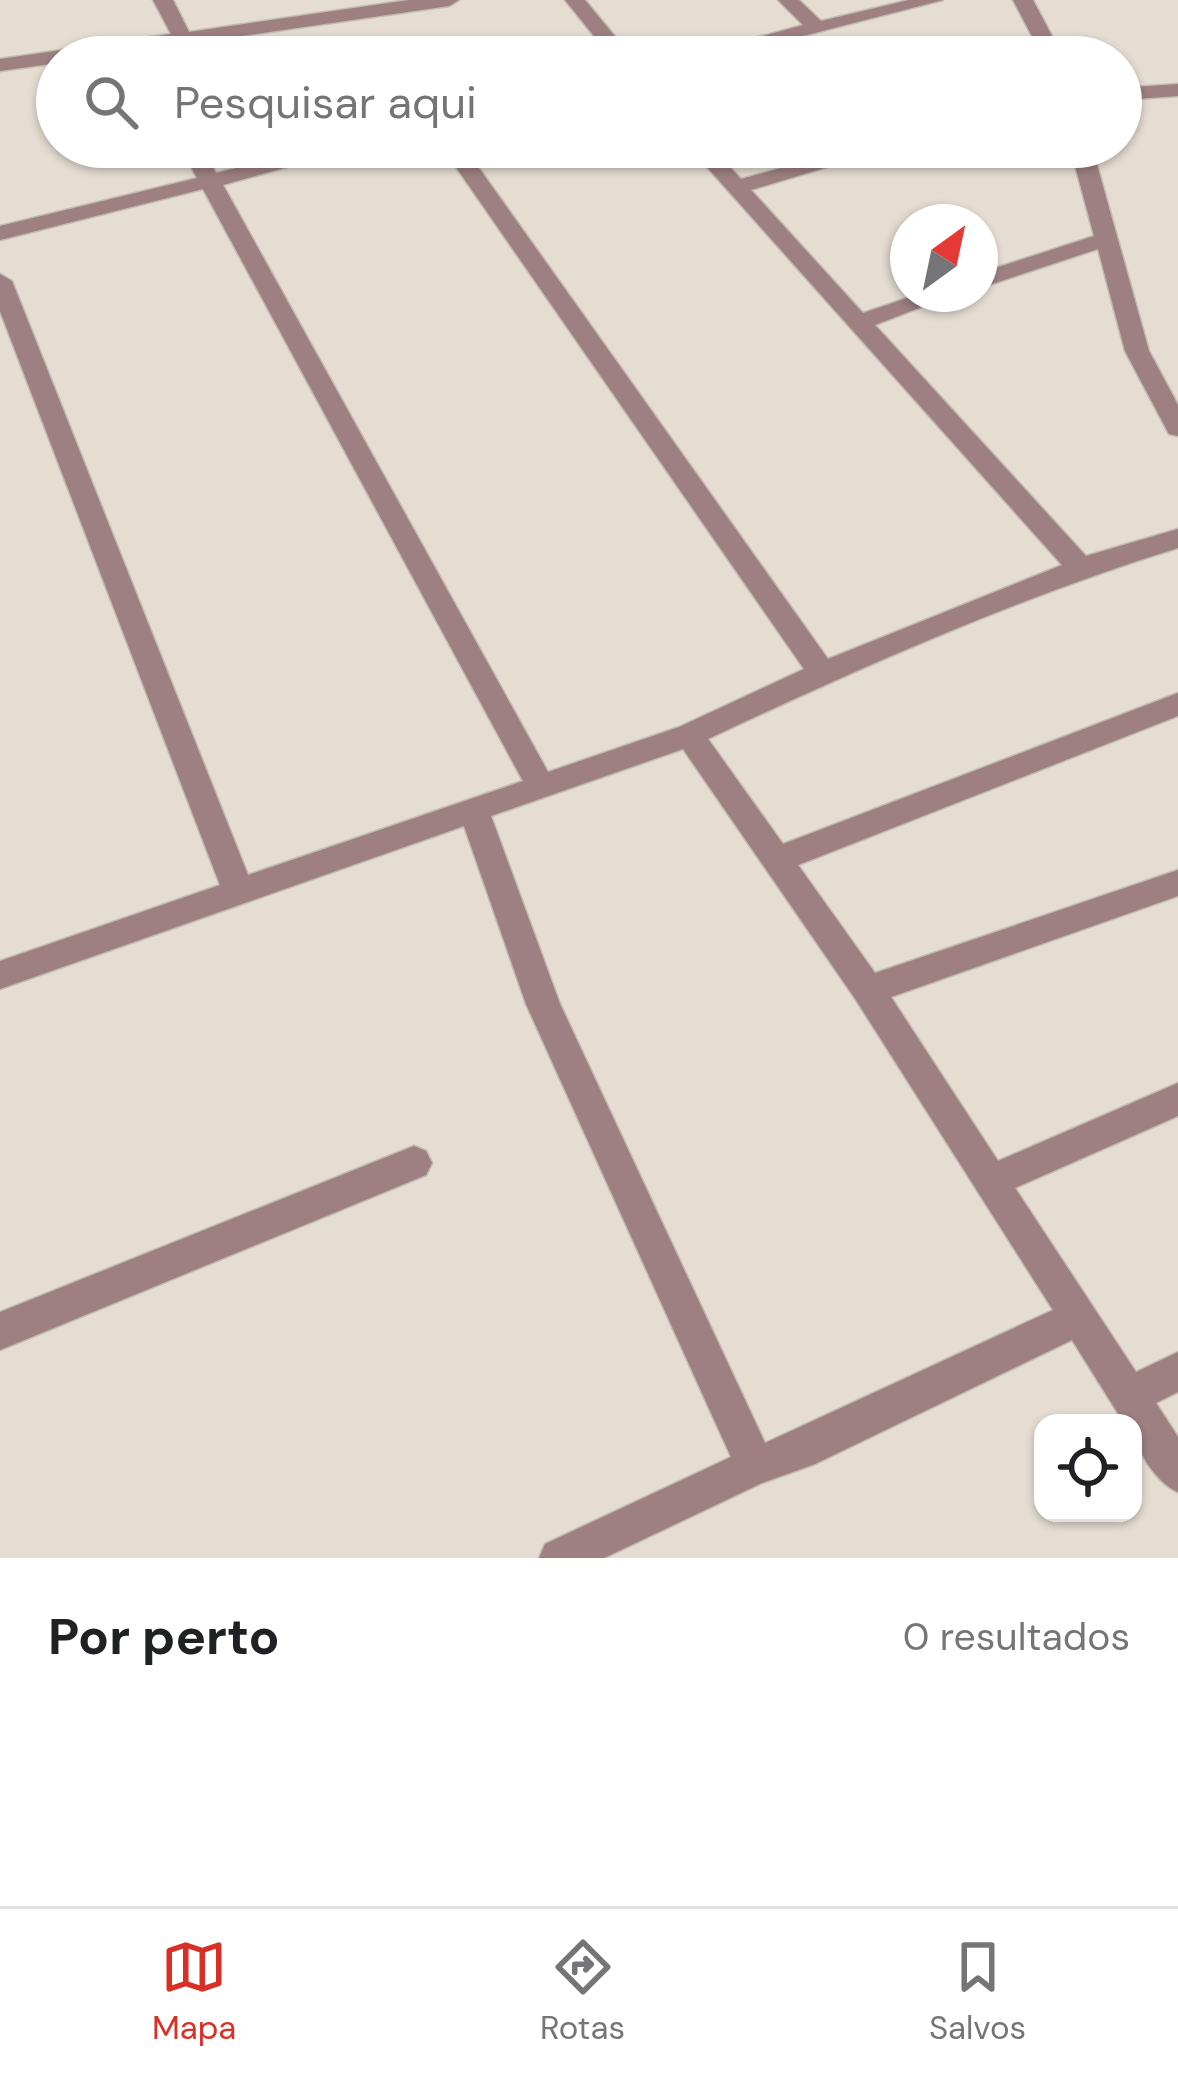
<!DOCTYPE html>
<html lang="pt">
<head>
<meta charset="utf-8">
<style>
  :root { --surface:#fff; --page:#f6f6f6; --text:#202124; --muted:#757577; --line:#e0e0e0; --accent:#d93025 }
  body { margin:0; font-family:"DM Sans",sans-serif; background:var(--page); color:var(--text) }
  .controls { position:absolute; right:36px; bottom:36px; display:grid; overflow:hidden; border-radius:24px; box-shadow:0 3px 9px #0004 }
  .controls button { width:108px; height:108px; display:grid; place-items:center; padding:0; border:0; border-bottom:3px solid var(--line); background:var(--surface); color:var(--text); font:60px sans-serif }
  .compass { position:absolute; left:890px; top:204px; width:108px; height:108px; border-radius:50%; background:var(--surface); box-shadow:0 3px 9px #0004; rotate:33deg }
  .list { margin:0; padding:0; list-style:none }
  h2 { display:flex; justify-content:space-between; align-items:center; height:156px; margin:0; padding:0 48px; font-size:51px }
  h2 small { font-size:39px; font-weight:400; color:var(--muted) }
  .icon { flex:none; width:66px; height:66px; fill:none; stroke:currentColor; stroke-width:2; stroke-linecap:round; stroke-linejoin:round }
  .map { position:relative; flex:none; width:1178px; height:1558px; overflow:hidden }
  .search { position:absolute; background:var(--surface); box-shadow:0 3px 9px #0004; left:36px; right:36px; top:36px; height:132px; display:flex; align-items:center; gap:30px; box-sizing:border-box; padding:0 42px; border-radius:66px; color:var(--muted); font-size:45px }
  .sheet { height:348px; background:var(--surface) }
  nav { display:flex; justify-content:space-around; align-items:center; box-sizing:border-box; height:168px; border-top:3px solid var(--line); background:var(--surface); font-size:33px; color:var(--muted) }
  nav a { display:grid; justify-items:center; gap:6px }
  nav .on { color:var(--accent) }
  .map>svg:first-child { display:block }
  .lines { fill:none; stroke-linecap:round; stroke-linejoin:round }
  .minor-casing { stroke:#c2bbb2; stroke-width:3 }
  .minor { fill:#9e8082; fill-rule:evenodd }
</style>
</head>
<body>
<div class="map">
<svg width="1178" height="1558" viewBox="0 0 1178 1558">
  <rect width="100%" height="100%" fill="#e5ddd2"/>
  <g class="lines">
    <defs>
      <g id="minor">
        <path d="M153 0H173L189 32 409 0H459L449 6 97 57H57V63L0 71V59L171 34Z"/>
        <path d="M565 0H585L632 57H611Z"/>
        <path d="M778 0H799L821 21 909 0H943L721 57H686L803 25Z"/>
        <path d="M1013 0H1033L1063 57H1043Z"/>
        <path d="M1178 84V96L1121 100V88Z"/>
        <path d="M180 147H202L216 173 322 147H359L223 185 548 772 679 727 804 669 442 147H464L828 659 1062 565 689 147H712L741 179 859 147H894L751 190 863 313 919 294H955L875 325 1086 556 1178 529V548C1017 598 861 667 708 739L783 844 1178 693V716L798 865 875 973 1178 870V896L891 997 998 1161 1178 1083V1116L1015 1188 1136 1372 1178 1352V1392L1156 1403 1178 1437V1492C1156 1483 1133 1447 1133 1423H1124L1072 1340 815 1464 762 1483 604 1558H539L545 1544 731 1457 526 1004 464 826 0 989V961L220 885 0 311V274L12 281 248 875 523 781 203 189 0 240V226L197 178ZM683 749 856 1000 1053 1310 765 1443 560 1004 491 816Z"/>
        <path d="M1070 147H1092L1149 351 1178 405V436L1169 434 1125 351 1098 249 980 288V273L1094 236Z"/>
        <path d="M414 1146 426 1151 432 1163 426 1175 0 1350V1312Z"/>
      </g>
    </defs>
    <use href="#minor" class="minor-casing"/>
    <use href="#minor" class="minor"/>
  </g>
</svg>
<div class="controls">
<button><svg class="icon" aria-label="locate" viewBox="0 0 24 24"><circle cx="12" cy="12" r="6"/><path d="M12 2v4M12 18v4M2 12h4M18 12h4"/></svg></button>
</div>
<svg class="compass" viewBox="-18 -18 36 36"><path d="M0-13l5 13h-10z" fill="#e53935"/><path d="M0 13l5-13h-10z" fill="#757577"/></svg>
<div class="search"><svg class="icon" aria-label="search" viewBox="0 0 24 24"><circle cx="10" cy="10" r="6"/><path d="M15 15l6 6"/></svg>Pesquisar aqui</div>
</div>
<section class="sheet">
<h2>Por perto<small>0 resultados</small></h2>
<ul class="list">
</ul>
</section>
<nav>
<a class="on"><svg class="icon" aria-label="map" viewBox="0 0 24 24"><path d="M3 6l6-2 6 2 6-2v14l-6 2-6-2-6 2zM9 4v14M15 6v14"/></svg>Mapa</a>
<a><svg class="icon" aria-label="directions" viewBox="0 0 24 24"><path d="M12 3l9 9-9 9-9-9zM9 14v-3h6M13 9l2 2-2 2"/></svg>Rotas</a>
<a><svg class="icon" aria-label="saved" viewBox="0 0 24 24"><path d="M7 4h10v16l-5-4-5 4z"/></svg>Salvos</a>
</nav>
</body>
</html>
